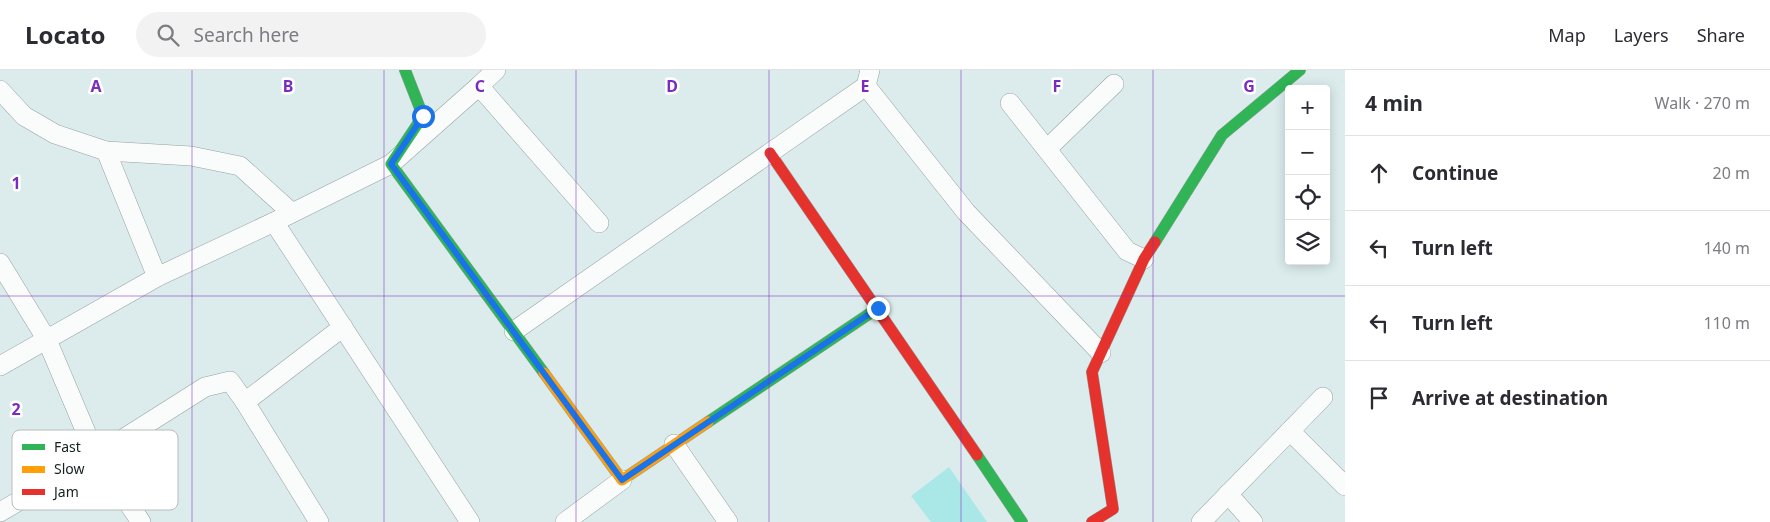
<!DOCTYPE html>
<html lang="en">
<head>
<meta charset="utf-8">
<style>
  :root { --surface:#fff; --page:#f2f2f3; --text:#2b2b33; --muted:#7c7c81; --line:#e1e1e2 }
  body { margin:0; font-family:"Noto Sans",sans-serif; background:var(--page); color:var(--text) }
  .controls { position:absolute; right:15px; top:15px; display:grid; overflow:hidden; border-radius:5px; box-shadow:0 2px 12px #0003 }
  .controls button { width:45px; height:45px; display:grid; place-items:center; padding:0; border:0; border-bottom:1px solid var(--line); background:var(--surface); color:var(--text); font:25px sans-serif }
  .stop { position:absolute; width:15px; height:15px; margin:-11px; border:4px solid #1a73e8; border-radius:50%; background:#fff }
  .stop.end { background:#1a73e8; border-color:#fff; box-shadow:0 1px 5px #0008 }
  .list { margin:0; padding:0; list-style:none }
  h2 { display:flex; justify-content:space-between; align-items:center; height:65px; margin:0; padding:0 20px; font-size:21px }
  h2 small { font-size:16px; font-weight:400; color:var(--muted) }
  .list li { display:grid; grid-template-columns:32px 1fr auto; gap:15px; align-items:center; box-sizing:border-box; height:75px; padding:0 20px; border-top:1px solid var(--line) }
  .list b { display:block; font-size:19px; white-space:nowrap }
  .list em { font-size:16px; font-style:normal; color:var(--muted) }
  .icon { flex:none; width:28px; height:28px; fill:none; stroke:currentColor; stroke-width:2; stroke-linecap:round; stroke-linejoin:round }
  .map { position:relative; flex:none; width:1345px; height:452px; overflow:hidden }
  header { display:flex; align-items:center; gap:30px; box-sizing:border-box; height:70px; padding:0 25px; background:var(--surface); border-bottom:1px solid var(--line) }
  header strong { font-size:24px }
  nav { display:flex; gap:28px; margin-inline-start:auto; font-size:18px }
  .search { width:350px; height:45px; background:var(--page); display:flex; align-items:center; gap:12px; box-sizing:border-box; padding:0 18px; border-radius:28px; color:var(--muted); font-size:19px }
  main { display:flex }
  aside { flex:1; background:var(--surface) }
  .map>svg:first-child { display:block }
  .green { fill:#aae8e8 }
  .lines { fill:none; stroke-linecap:round; stroke-linejoin:round }
  .street-casing { stroke:#96a2a2; stroke-width:20 }
  .fast-casing { stroke:#96a2a2; stroke-width:12 }
  .slow-casing { stroke:#96a2a2; stroke-width:12 }
  .jam-casing { stroke:#96a2a2; stroke-width:12 }
  .street { stroke:#fafcfc; stroke-width:19 }
  .fast { stroke:#30b455; stroke-width:11 }
  .slow { stroke:#ff9f0a; stroke-width:11 }
  .jam { stroke:#e5322d; stroke-width:11 }
  .route { stroke:#1a73e8; stroke-width:6 }
  .grid { fill:none; stroke:#7b2cbf; stroke-width:1; stroke-opacity:0.55 }
  .key { fill:#fff; stroke:#b9bcbc; stroke-width:1 }
  .key-label { font-size:14px; fill:#152020 }
  .grid-label { font-size:16px; text-anchor:middle; font-weight:bold; fill:#7b2cbf; stroke:#fff; stroke-width:5; stroke-linejoin:round; paint-order:stroke }
</style>
</head>
<body>
<header>
<strong>Locato</strong>
<div class="search"><svg class="icon" aria-label="search" viewBox="0 0 24 24"><circle cx="10" cy="10" r="6"/><path d="M15 15l6 6"/></svg>Search here</div>
<nav><a>Map</a><a>Layers</a><a>Share</a></nav>
</header>
<main>
<div class="map">
<svg width="1345" height="452" viewBox="0 0 1345 452">
  <rect width="100%" height="100%" fill="#dcecec"/>
  <path class="green" d="M949 397 987 452H931L911 426Z"/>
  <g class="lines">
    <defs>
      <g id="street">
        <path d="M479 16 496 0"/>
        <path d="M866 16 966 142 1101 283"/>
        <path d="M0 20 24 46 55 64 106 81 191 86 240 96 292 143"/>
        <path d="M1010 33 1127 181 1144 189"/>
        <path d="M1047 79 1114 14"/>
        <path d="M106 81 157 207"/>
        <path d="M274 152 470 452"/>
        <path d="M0 193 47 270 96 386 0 442"/>
        <path d="M514 261 866 16 870 0"/>
        <path d="M0 296 157 207 274 152 391 94 479 16 599 153"/>
        <path d="M1290 361 1345 416"/>
        <path d="M674 374 728 452"/>
        <path d="M1228 424 1253 452"/>
        <path d="M141 452 96 386 205 317 230 311 245 332"/>
        <path d="M319 452 245 332 343 257"/>
        <path d="M565 452 622 410"/>
        <path d="M1201 452 1323 327"/>
      </g>
      <g id="fast">
        <path d="M405 0 423 46 391 94 544 303"/>
        <path d="M1155 172 1222 65 1300 0"/>
        <path d="M708 352 878 238"/>
        <path d="M977 385 1022 452"/>
      </g>
      <path id="slow" d="M544 303 622 410 708 352"/>
      <g id="jam">
        <path d="M770 83 977 385"/>
        <path d="M1092 452 1113 439 1092 302 1144 189 1155 172"/>
      </g>
    </defs>
    <use href="#street" class="street-casing"/>
    <use href="#fast" class="fast-casing"/>
    <use href="#slow" class="slow-casing"/>
    <use href="#jam" class="jam-casing"/>
    <use href="#street" class="street"/>
    <use href="#fast" class="fast"/>
    <use href="#slow" class="slow"/>
    <use href="#jam" class="jam"/>
  </g>
  <g class="lines">
    <path class="route" d="M423 46 391 94 622 410 878 238"/>
  </g>
  <path class="grid" d="M192 0V452M384 0V452M576 0V452M769 0V452M961 0V452M1153 0V452M0 226H1345"/>
  <rect x="12" y="360" width="166" height="80" rx="8" class="key"/>
  <rect x="22" y="374" width="23" height="6" fill="#30b455"/>
  <rect x="22" y="396" width="23" height="7" fill="#ff9f0a"/>
  <rect x="22" y="419" width="23" height="6" fill="#e5322d"/>
  <g class="key-label">
    <text x="54" y="382">Fast</text>
    <text x="54" y="404">Slow</text>
    <text x="54" y="427">Jam</text>
  </g>
  <g class="grid-label">
    <text x="96" y="22">A</text>
    <text x="288" y="22">B</text>
    <text x="480" y="22">C</text>
    <text x="672" y="22">D</text>
    <text x="865" y="22">E</text>
    <text x="1057" y="22">F</text>
    <text x="1249" y="22">G</text>
    <text x="16" y="119">1</text>
    <text x="16" y="345">2</text>
  </g>
</svg>
<div class="controls">
<button>+</button>
<button>−</button>
<button><svg class="icon" aria-label="locate" viewBox="0 0 24 24"><circle cx="12" cy="12" r="6"/><path d="M12 2v4M12 18v4M2 12h4M18 12h4"/></svg></button>
<button><svg class="icon" aria-label="layers" viewBox="0 0 24 24"><path d="M12 4l9 5-9 5-9-5zM3 14l9 5 9-5"/></svg></button>
</div>
<div class="stop" style="left:423px;top:46px"></div>
<div class="stop end" style="left:878px;top:238px"></div>
</div>
<aside>
<h2>4 min<small>Walk · 270 m</small></h2>
<ul class="list">
<li><svg class="icon" aria-label="ahead" viewBox="0 0 24 24"><path d="M12 20V5M6 11l6-6 6 6"/></svg><div><b>Continue</b></div><em>20 m</em></li>
<li><svg class="icon" aria-label="left" viewBox="0 0 24 24"><path d="M17 20v-9H6M10 6l-5 5 5 5"/></svg><div><b>Turn left</b></div><em>140 m</em></li>
<li><svg class="icon" aria-label="left" viewBox="0 0 24 24"><path d="M17 20v-9H6M10 6l-5 5 5 5"/></svg><div><b>Turn left</b></div><em>110 m</em></li>
<li><svg class="icon" aria-label="arrive" viewBox="0 0 24 24"><path d="M6 21V4h12l-3 4 3 4H6"/></svg><div><b>Arrive at destination</b></div></li>
</ul>
</aside>
</main>
</body>
</html>
